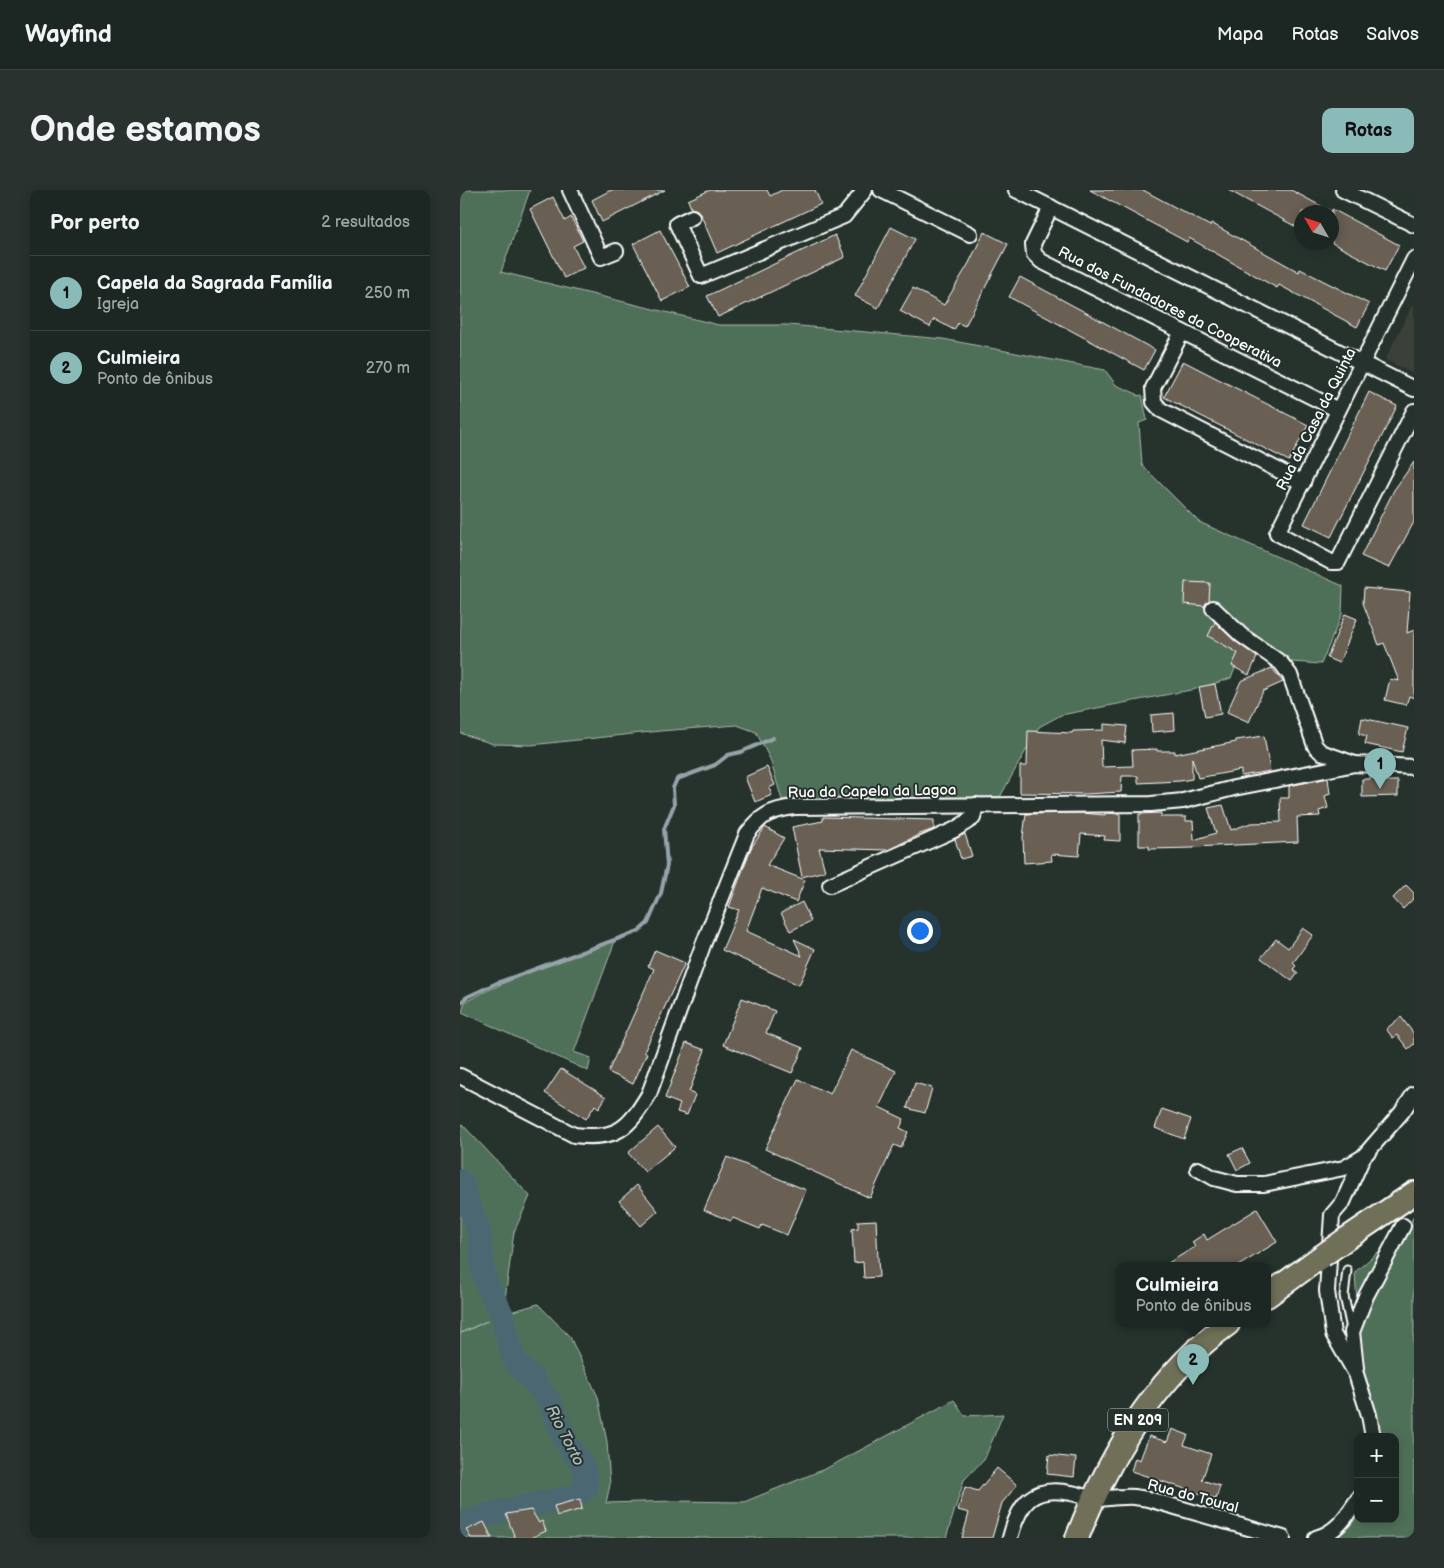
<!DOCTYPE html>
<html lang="pt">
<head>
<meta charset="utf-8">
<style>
  :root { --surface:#1c2622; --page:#29322f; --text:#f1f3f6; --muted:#a0a5a5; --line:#3a4340; --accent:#8bbbb9 }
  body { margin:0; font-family:"Balsamiq Sans",sans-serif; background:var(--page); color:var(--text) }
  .controls { position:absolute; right:15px; bottom:15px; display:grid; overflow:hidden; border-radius:10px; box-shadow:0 2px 12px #0003 }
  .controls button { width:45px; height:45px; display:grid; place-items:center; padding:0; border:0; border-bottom:1px solid var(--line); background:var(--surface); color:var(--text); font:25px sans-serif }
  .compass { position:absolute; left:834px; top:15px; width:45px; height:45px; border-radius:50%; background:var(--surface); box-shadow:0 2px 12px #0003; rotate:309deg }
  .you { position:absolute; left:459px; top:740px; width:18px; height:18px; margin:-12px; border:4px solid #fff; border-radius:50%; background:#1a73e8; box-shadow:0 0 0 8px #1a73e833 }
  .badge { display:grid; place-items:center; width:32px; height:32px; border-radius:50%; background:var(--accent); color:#111; font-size:16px; font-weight:700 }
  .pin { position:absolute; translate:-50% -41px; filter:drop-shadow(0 1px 2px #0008) }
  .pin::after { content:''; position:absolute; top:26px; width:18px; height:15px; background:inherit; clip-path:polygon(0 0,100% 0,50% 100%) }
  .popup { position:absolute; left:656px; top:1072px; width:155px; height:65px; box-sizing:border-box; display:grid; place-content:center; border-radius:10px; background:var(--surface); filter:drop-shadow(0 1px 4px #0005); font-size:16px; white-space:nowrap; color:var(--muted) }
  .popup b { font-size:19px; color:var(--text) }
  .popup::after { content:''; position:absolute; left:50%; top:100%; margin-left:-10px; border:10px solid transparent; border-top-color:var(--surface) }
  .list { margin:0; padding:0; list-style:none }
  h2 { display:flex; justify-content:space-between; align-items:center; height:65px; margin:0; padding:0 20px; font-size:21px }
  h2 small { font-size:16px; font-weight:400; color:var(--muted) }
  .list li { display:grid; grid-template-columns:32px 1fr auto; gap:15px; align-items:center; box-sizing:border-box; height:75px; padding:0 20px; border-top:1px solid var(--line) }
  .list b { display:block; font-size:19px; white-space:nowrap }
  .list p { margin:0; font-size:16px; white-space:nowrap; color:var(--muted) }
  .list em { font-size:16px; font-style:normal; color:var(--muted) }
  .map { position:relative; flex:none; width:954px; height:1348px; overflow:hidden; border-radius:10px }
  header { display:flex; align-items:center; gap:30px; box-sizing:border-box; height:70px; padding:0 25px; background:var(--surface); border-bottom:1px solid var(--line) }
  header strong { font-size:24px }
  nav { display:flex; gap:28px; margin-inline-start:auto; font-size:18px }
  .intro { display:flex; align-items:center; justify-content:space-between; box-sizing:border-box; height:120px; padding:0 30px }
  h1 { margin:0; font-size:35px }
  .button { padding:12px 22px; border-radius:10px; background:var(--accent); color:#111; font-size:18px; font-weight:700 }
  main { display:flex; gap:30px; padding:0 30px }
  aside { flex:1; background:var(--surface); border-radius:10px; box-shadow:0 2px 12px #0003 }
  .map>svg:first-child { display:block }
  .built { fill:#3a4038 }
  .green { fill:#507059; stroke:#a8b8ac }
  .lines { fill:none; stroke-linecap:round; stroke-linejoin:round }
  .stream { stroke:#94a4aa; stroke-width:4 }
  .river { stroke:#4c6772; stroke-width:24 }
  .building { fill:#695f53; stroke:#fff }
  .service-casing { stroke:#fff; stroke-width:11 }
  .minor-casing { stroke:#fff; stroke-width:18 }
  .primary-casing { stroke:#fff; stroke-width:26 }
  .service { stroke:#26332d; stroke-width:7 }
  .minor { stroke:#26332d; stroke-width:14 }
  .primary { stroke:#706f59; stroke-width:22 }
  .primary-bridge-casing { stroke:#fff; stroke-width:26; stroke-linecap:butt }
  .primary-bridge { stroke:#706f59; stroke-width:22 }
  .labels { text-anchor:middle; stroke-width:4; stroke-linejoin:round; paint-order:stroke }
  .shield { fill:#26332d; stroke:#bec2c0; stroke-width:1 }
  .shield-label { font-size:14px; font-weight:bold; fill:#fff }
  .street-label { font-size:15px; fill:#fff; stroke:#26332d }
  .water-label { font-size:16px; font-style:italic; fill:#aebbc0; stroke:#26332d }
</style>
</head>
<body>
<header>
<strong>Wayfind</strong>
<nav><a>Mapa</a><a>Rotas</a><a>Salvos</a></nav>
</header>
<div class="intro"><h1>Onde estamos</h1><a class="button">Rotas</a></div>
<main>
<aside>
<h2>Por perto<small>2 resultados</small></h2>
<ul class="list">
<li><span class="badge">1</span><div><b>Capela da Sagrada Família</b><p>Igreja</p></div><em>250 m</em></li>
<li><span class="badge">2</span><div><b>Culmieira</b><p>Ponto de ônibus</p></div><em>270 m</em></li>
</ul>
</aside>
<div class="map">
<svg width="954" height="1348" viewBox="0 0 954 1348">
  <rect width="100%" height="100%" fill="#26332d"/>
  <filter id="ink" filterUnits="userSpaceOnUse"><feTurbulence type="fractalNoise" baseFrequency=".02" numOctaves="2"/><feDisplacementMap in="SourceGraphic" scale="10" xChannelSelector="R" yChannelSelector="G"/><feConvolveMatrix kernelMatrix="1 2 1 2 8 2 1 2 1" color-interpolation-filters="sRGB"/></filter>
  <g filter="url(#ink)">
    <path class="built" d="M954 112V184L925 170Z"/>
    <g class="green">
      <path d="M0 0H70L41 82 259 135H329L483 149 645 180 656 195 677 204V206L682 205 687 230 679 233 682 275 739 332 883 396 882 424 861 474 831 472 787 450 771 488 741 498 601 525 579 537 540 607 322 610 310 569 296 542 277 535 200 541 71 555 33 554 0 543Z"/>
      <path d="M155 751 114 862 131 868 128 881 2 822 5 812C52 786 105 770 155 751Z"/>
      <path d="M0 932 70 1006 54 1042 43 1124 78 1114 110 1147 138 1207 147 1252 150 1295 146 1313 214 1311 284 1312 367 1278 494 1210 505 1226 543 1224 525 1268 504 1290 486 1348H0V1144L29 1130 0 1143Z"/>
      <path d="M954 1026V1348H874L885 1341 894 1331 891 1328 898 1320V1329H935V1247H914L897 1151 899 1145 895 1082 949 1035Z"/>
    </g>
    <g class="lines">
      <path class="stream" d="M0 813 7 807 37 793 179 741 188 733 201 703 207 675 204 639 214 615 213 598 217 589 255 575 268 565 281 562 313 548"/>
      <path class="river" d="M0 991 19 1041 23 1081 27 1094 42 1125 52 1163 57 1174 73 1190 90 1212 106 1252 122 1275 126 1286V1298L116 1306 30 1324 0 1336"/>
    </g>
    <g class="building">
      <path d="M151 0H205L142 32 132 10Z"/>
      <path d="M250 0H307L310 6 322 0H355L361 14 257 63 240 23 237 20 231 18 228 10Z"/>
      <path d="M630 0H683L750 36 751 33 839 82 840 79 909 114 897 137 819 95 817 98 729 48 727 52Z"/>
      <path d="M768 0H831L872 22V19L939 55 925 81 872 53V22H842V40Z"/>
      <path d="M93 7 105 31 111 27 123 51 113 56 124 78 104 88 70 19Z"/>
      <path d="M431 37 455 49 418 118 395 106Z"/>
      <path d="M200 40 230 97 202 111 173 54Z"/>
      <path d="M524 42 548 54 505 136 498 133 494 140 474 129 470 137 440 121 453 98 484 115 509 73Z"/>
      <path d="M375 45 385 67 258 127 247 106Z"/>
      <path d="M560 87 695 160 684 180 549 107Z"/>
      <path d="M723 171 848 235 829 271 704 207Z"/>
      <path d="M909 202 937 216 871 347 844 334Z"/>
      <path d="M954 272V332L929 378 901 366 934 300Z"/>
      <path d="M725 392 750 393 749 411 745 416 724 414Z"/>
      <path d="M904 398 950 402 947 443 954 440V508L949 506 946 515 925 510 930 489 939 491 924 453 919 455 903 413Z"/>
      <path d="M885 424 897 429 879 473 867 468Z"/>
      <path d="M755 432 775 451 797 467 789 485 772 476 778 463 748 446Z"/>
      <path d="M812 478 823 492 803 501 789 532 767 522 781 491Z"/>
      <path d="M755 494 761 524 745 527 739 497Z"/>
      <path d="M714 523 715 540 692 542 691 525Z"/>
      <path d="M902 528 948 538 942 562 905 554 907 546 899 544Z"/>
      <path d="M644 534 667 536 665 553 641 550 642 577 673 576 672 560 697 559V561H715V564L776 552V550L804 546 810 581 781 586V580L738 588 732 568V589L720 591 678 593V586H662L661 602 626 604 560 603V576H567L568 541 612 543 613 541 644 540Z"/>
      <path d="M307 577 315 595 309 598 312 605 295 612 285 587Z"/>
      <path d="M910 584H926V591H938V606L902 607V589H910Z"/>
      <path d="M868 588 870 604 865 606 868 618 859 621 860 626 837 627 838 652 734 657V658L689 659V656H679V624L701 623V627H726V631H733L734 650 756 643 748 618 763 615 771 640 791 633 821 632 820 608H829V596Z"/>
      <path d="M622 623 645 625V623L660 624V651L644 650 645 646 621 644 619 666 591 664 592 671 564 673 563 647 566 624Z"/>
      <path d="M363 627 474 630V639L460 644 428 660 359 658 365 681 342 687 332 637 363 631Z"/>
      <path d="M305 637 324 648 307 675 345 690 336 712 302 698 286 741 342 766 334 749 355 759 339 795 262 760 279 720 269 717 291 658Z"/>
      <path d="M505 644 512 666 501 669 495 649Z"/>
      <path d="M946 695 954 703V708L943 719 933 708Z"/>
      <path d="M342 712 351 731 330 741 321 723Z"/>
      <path d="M843 738 853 745 833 773 836 776 833 779 838 783 832 791 801 768 816 749 828 758Z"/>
      <path d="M195 760 225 773 184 862 187 863 173 894 148 882 194 779 188 776Z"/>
      <path d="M282 808 315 821 306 843 343 858 332 883 263 855Z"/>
      <path d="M941 827 954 844V854L948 859 937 845 933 848 926 839Z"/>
      <path d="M226 853 245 860 229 902 235 905 227 925 217 922 220 914 205 908Z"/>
      <path d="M391 860 436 881 419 917 444 929 440 938 448 942 441 958 434 955 410 1008 305 959 338 889 370 904Z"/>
      <path d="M101 879 146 907 139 918 135 915 126 929 85 903Z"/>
      <path d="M455 893 472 898 465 923 447 918Z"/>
      <path d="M702 919 731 929 724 949 695 938Z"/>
      <path d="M198 937 215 957 185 982 168 963Z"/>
      <path d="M782 958 790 973 777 980 769 964Z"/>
      <path d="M267 967 346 1000 327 1045 302 1035 300 1039 273 1028 271 1031 244 1020Z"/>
      <path d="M177 995 198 1021 181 1036 159 1011Z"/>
      <path d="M797 1019 817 1052 778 1076H703L735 1057 732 1052 744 1044 747 1050Z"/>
      <path d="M416 1030 419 1087 404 1088 403 1072 394 1073 392 1039 398 1038V1031Z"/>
      <path d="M712 1239 728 1245 724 1255 751 1264 742 1290 760 1296 756 1309 671 1281 675 1268 680 1270 689 1246 707 1252Z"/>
      <path d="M589 1265 616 1268 614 1287 587 1284Z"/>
      <path d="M537 1278 557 1295 542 1313 532 1348H502L509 1323 498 1320 505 1297 518 1301Z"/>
      <path d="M120 1309 122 1319 97 1326 94 1316Z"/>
      <path d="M71 1320 79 1333 82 1331 86 1341 70 1348H55L46 1324Z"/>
      <path d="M24 1332 32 1348H11L6 1340Z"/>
    </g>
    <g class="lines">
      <defs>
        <path id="service" d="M887 1080 884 1106 891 1139"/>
        <g id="minor">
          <path d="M110 0 141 67 156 61"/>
          <path d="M421 0 510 44"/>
          <path d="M556 0 954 199"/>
          <path d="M883 0 954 35"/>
          <path d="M591 17 573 54 574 64 581 71 878 220"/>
          <path d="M232 27 217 34 241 86 384 26 405 0"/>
          <path d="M722 142 693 198 694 212 701 220 843 293"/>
          <path d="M954 221 878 372H871L817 343 954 69"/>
          <path d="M753 418 781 445 821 473 830 485 855 556 861 562 895 574"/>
          <path d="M370 695 494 640 513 628 516 615"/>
          <path d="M0 886 114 945C157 950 168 939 189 904L243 755 287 644C301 625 311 620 334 617L691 614 723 611 774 598 895 574 954 577"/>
          <path d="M738 979 754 988 777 994H804L884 978 903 967"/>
          <path d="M896 1178 892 1142 906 1106 943 1036"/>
          <path d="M913 1247 909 1225 896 1184 873 1144 867 1101 872 1025 883 1012 903 967 942 922 954 904"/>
          <path d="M550 1348C559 1313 572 1295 611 1303 619 1304 626 1308 634 1309 644 1309 654 1307 665 1307 672 1306 680 1308 688 1309L823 1348"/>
          <path d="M856 1348C877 1342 886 1327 898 1309"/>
        </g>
        <g id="primary">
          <path d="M886 1049 954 1003"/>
          <path d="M807 1106 862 1066"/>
          <path d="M617 1348C649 1266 696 1186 768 1134"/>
        </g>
      </defs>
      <use href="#service" class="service-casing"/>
      <use href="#minor" class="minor-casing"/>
      <use href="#primary" class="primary-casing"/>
      <use href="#service" class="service"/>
      <use href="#minor" class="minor"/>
      <use href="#primary" class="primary"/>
      <defs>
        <path id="primary-bridge" d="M862 1066 886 1049"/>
      </defs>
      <use href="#primary-bridge" class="primary-bridge-casing"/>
      <use href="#primary-bridge" class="primary-bridge"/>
    </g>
  </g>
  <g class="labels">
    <rect class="shield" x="648" y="1218.5" width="60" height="23" rx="4"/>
    <g class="shield-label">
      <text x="678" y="1235">EN 209</text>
    </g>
    <g class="street-label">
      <text transform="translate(710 117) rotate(27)" y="5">Rua dos Fundadores da Cooperativa</text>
      <text transform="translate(856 229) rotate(-63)" y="5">Rua da Casa da Quinta</text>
      <text transform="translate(412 601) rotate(-1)" y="5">Rua da Capela da Lagoa</text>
      <text transform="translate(733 1306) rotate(15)" y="5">Rua do Toural</text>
    </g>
    <g class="water-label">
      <text transform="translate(106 1245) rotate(63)" y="6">Rio Torto</text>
    </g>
  </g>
</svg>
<div class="controls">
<button>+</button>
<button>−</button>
</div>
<svg class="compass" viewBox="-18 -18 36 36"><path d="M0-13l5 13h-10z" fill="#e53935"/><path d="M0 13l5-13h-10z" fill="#a0a5a5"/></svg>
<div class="you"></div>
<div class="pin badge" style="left:920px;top:599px">1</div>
<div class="pin badge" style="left:733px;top:1195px">2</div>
<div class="popup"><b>Culmieira</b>Ponto de ônibus</div>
</div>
</main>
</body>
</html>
